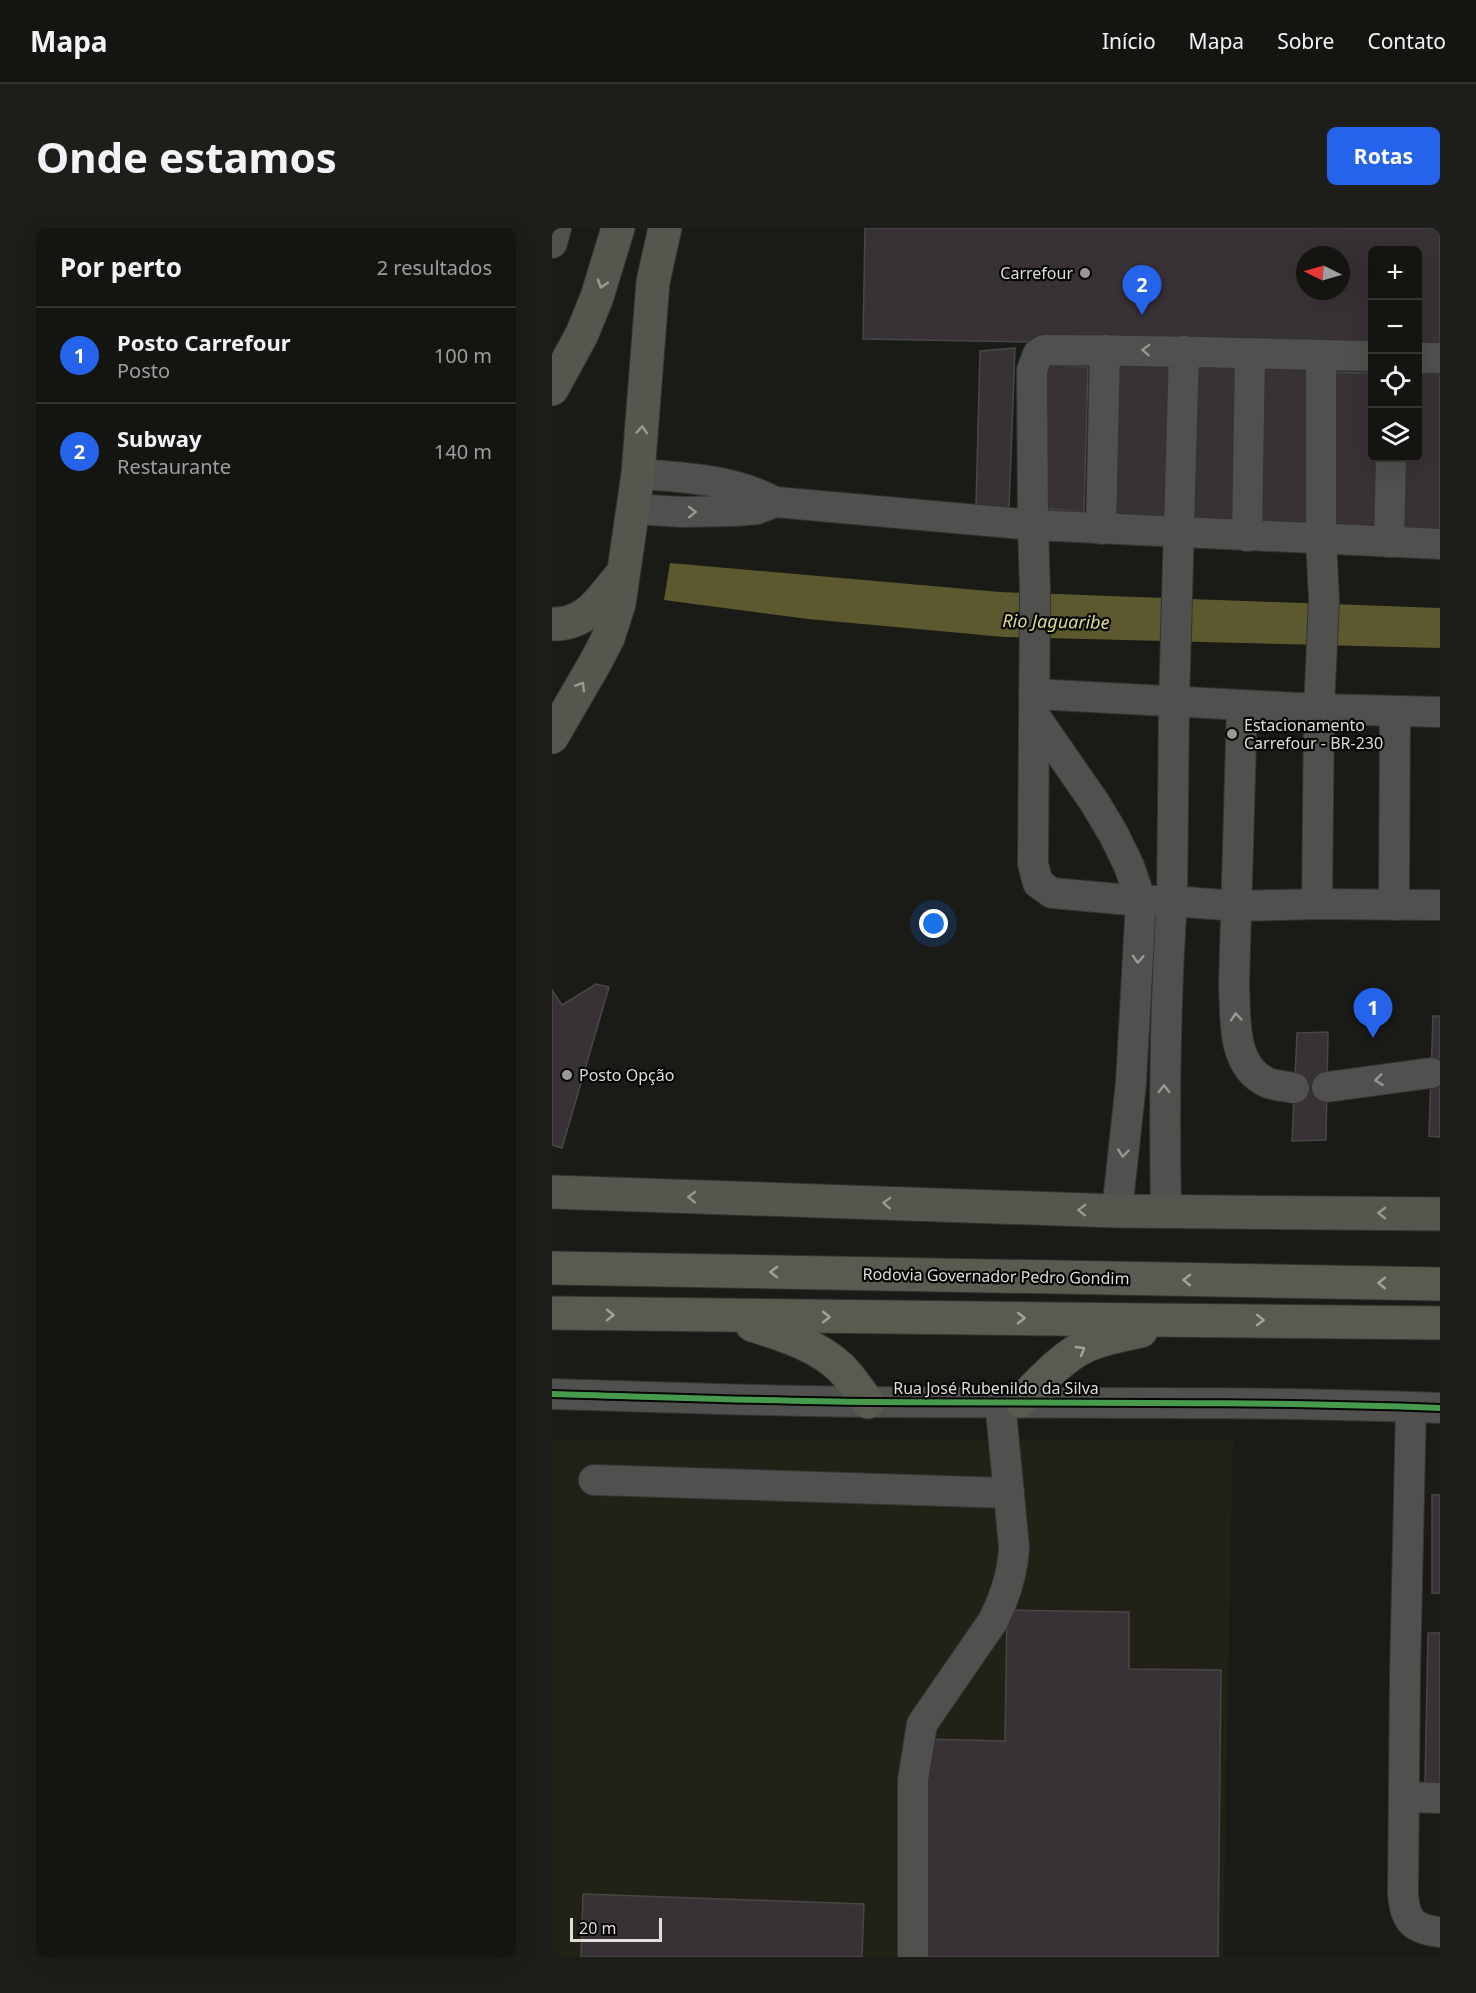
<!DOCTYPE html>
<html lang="pt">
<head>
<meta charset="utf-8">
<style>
  :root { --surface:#141411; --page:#1d1d1a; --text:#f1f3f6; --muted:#9d9e9f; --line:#333331; --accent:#2563eb }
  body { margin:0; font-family:"Noto Sans",sans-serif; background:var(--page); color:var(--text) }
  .controls { position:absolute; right:18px; top:18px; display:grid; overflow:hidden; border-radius:9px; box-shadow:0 6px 24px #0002 }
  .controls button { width:54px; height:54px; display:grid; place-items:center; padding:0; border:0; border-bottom:2px solid var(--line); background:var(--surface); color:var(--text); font:30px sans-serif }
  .compass { position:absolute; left:744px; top:18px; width:54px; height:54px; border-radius:50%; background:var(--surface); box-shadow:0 6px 24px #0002; rotate:275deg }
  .scale { position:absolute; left:18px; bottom:15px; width:92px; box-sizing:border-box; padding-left:6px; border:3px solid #dededa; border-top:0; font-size:16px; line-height:21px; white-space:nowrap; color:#dededa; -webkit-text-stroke:4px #060604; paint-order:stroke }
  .you { position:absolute; left:382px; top:696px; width:21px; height:21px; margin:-15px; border:4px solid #fff; border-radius:50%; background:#1a73e8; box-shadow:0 0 0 9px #1a73e833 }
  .badge { display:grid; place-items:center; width:39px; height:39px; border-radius:50%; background:var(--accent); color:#fff; font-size:20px; font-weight:700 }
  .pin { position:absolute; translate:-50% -50px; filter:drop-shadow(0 2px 3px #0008) }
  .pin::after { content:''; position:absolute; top:32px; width:21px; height:18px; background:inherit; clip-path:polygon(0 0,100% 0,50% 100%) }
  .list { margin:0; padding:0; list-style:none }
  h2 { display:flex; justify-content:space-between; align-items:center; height:78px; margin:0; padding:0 24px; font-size:26px }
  h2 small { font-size:20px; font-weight:400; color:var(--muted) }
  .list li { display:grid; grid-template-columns:39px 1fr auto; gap:18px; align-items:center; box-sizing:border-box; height:96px; padding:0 24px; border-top:2px solid var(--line) }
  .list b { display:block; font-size:22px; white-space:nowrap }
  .list p { margin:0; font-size:20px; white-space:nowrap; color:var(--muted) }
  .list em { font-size:20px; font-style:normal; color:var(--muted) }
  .icon { flex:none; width:33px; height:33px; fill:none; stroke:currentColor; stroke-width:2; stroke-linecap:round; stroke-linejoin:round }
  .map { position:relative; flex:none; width:888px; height:1729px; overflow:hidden; border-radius:9px }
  header { display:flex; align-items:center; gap:36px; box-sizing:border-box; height:84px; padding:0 30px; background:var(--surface); border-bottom:2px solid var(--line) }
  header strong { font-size:28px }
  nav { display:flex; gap:33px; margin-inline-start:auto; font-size:21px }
  .intro { display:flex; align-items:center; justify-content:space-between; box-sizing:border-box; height:144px; padding:0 36px }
  h1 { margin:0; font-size:42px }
  .button { padding:15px 27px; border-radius:9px; background:var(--accent); color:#fff; font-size:21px; font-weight:700 }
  main { display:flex; gap:36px; padding:0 36px }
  aside { flex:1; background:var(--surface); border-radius:9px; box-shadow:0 6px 24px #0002 }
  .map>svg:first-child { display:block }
  .built { fill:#212117 }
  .water { fill:#5b592d }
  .building { fill:#383136; stroke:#474746; stroke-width:1.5; fill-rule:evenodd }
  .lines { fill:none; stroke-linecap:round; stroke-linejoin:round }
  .minor-casing { stroke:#333332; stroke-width:32 }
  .major-casing { stroke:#333332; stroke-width:35 }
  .highway-casing { stroke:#333332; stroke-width:35 }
  .minor { stroke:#50504e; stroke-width:30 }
  .major { stroke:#56564f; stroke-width:33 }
  .highway { stroke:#5b5a50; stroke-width:33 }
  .cycleway-casing { stroke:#060604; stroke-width:10 }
  .cycleway { stroke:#469c4c; stroke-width:6 }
  .oneway { stroke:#9a9a94 }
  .oneway2 { stroke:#979794 }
  .oneway3 { stroke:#a3a39c }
  .poi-dot { fill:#999996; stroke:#060604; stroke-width:2 }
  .labels { text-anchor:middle; stroke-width:4.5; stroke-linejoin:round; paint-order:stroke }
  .poi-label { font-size:16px; fill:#dededa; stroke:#060604; text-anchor:start }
  .street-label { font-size:16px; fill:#dededa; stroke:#060604 }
  .water-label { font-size:18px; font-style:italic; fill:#dcdb8d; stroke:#060604 }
</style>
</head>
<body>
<header>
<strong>Mapa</strong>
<nav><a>Início</a><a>Mapa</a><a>Sobre</a><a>Contato</a></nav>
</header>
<div class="intro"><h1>Onde estamos</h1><a class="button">Rotas</a></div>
<main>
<aside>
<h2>Por perto<small>2 resultados</small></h2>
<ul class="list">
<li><span class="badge">1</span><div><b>Posto Carrefour</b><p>Posto</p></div><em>100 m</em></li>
<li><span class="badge">2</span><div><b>Subway</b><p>Restaurante</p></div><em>140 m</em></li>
</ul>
</aside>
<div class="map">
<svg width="888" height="1729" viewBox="0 0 888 1729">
  <rect width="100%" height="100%" fill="#1a1a17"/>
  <path class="built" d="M0 1212H681L671 1729H0Z"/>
  <path class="water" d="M118 335 448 364 888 380V420L452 409 256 391 112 372Z"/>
  <g class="building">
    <path d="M313 0H888V122L866 121V22H820V120L311 111ZM753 27H789V63H753Z"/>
    <path d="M463 120 457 280 424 278 428 123Z"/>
    <path d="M638 133 687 137 682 296 633 295Z"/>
    <path d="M565 135 618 136 619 293 561 288Z"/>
    <path d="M709 135 757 137 756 299 705 298Z"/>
    <path d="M490 136 536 139 532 284 484 280Z"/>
    <path d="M866 142H888V301H849L852 230H866Z"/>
    <path d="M776 144 820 145V230H828L827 301 775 300Z"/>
    <path d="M44 756 57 759 10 920 0 917V762L10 777Z"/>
    <path d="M881 788H888V909L877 908Z"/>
    <path d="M776 804 774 912 740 913 745 805Z"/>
    <rect x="880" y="1267" width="8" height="98"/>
    <path d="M455 1382 577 1384V1441L669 1442 666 1729H369L371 1511 453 1513Z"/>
    <path d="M876 1405H888V1556H873Z"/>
    <path d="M31 1666 312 1676 310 1729H29Z"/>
  </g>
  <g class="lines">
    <defs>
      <g id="minor">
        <path d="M0 15 4 0"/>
        <path d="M632 123 622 475 620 673H589L500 665 486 655 481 636 483 363 481 297 480 142 486 126 492 122C602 122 711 126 820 128"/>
        <path d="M866 130H888"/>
        <path d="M223 274 481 297 888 316"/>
        <path d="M81 281 130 284 183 283 205 281 223 274C183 252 132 249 86 246"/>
        <path d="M549 301 553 122"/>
        <path d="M695 308 698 125"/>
        <path d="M837 314 839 230"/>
        <path d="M482 466 767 481 888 484"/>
        <path d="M690 478 682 757C684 790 679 837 714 854 722 858 733 858 742 860"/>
        <path d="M482 487 543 575 562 607 577 638 589 673 579 855 565 983"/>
        <path d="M765 676 767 481 772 371 769 311V127"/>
        <path d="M842 677 843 483"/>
        <path d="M775 859 879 845"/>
        <path d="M614 982C612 879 613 776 620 673L685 678 765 676 888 677"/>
        <path d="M0 1166C106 1169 211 1173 317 1174 507 1175 698 1173 888 1180"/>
        <path d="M859 1179 853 1446 851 1666C853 1693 861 1701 888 1704"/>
        <path d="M42 1252 457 1265"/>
        <path d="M853 1569 888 1570"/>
        <path d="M361 1729V1552L370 1496 441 1393C453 1369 461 1346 462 1319L448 1173"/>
      </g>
      <g id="major">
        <path d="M0 161 30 106 45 69 66 0"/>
        <path d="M0 396C36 397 49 370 70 346"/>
        <path d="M0 509 43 435 56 410 67 376 86 246 101 54 113 0"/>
        <path d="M0 964 565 983 888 986"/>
      </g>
      <g id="highway">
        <path d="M0 1040 888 1056"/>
        <path d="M0 1085C296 1091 592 1090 888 1095"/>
        <path d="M200 1097C231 1107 265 1117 289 1140 299 1150 307 1163 316 1174"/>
        <path d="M469 1173C487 1155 511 1128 534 1118 551 1110 571 1107 589 1103"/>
      </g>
    </defs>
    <use href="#minor" class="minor-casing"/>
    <use href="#major" class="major-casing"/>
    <use href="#highway" class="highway-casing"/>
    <use href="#minor" class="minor"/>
    <use href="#major" class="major"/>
    <use href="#highway" class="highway"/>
    <defs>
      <path id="cycleway" d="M0 1166C106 1169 211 1173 317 1174 507 1175 698 1173 888 1180"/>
    </defs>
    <use href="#cycleway" class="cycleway-casing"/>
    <use href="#cycleway" class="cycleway"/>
  </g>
  <defs><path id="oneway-chevron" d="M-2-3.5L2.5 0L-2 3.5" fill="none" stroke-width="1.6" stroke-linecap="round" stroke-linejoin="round" transform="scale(1.5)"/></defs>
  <g class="oneway">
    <use href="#oneway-chevron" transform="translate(50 56) rotate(108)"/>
    <use href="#oneway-chevron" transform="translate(90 202) rotate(-86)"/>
    <use href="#oneway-chevron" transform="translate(29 458) rotate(-59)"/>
    <use href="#oneway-chevron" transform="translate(140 969) rotate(-178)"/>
    <use href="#oneway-chevron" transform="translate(335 975) rotate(-178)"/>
    <use href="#oneway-chevron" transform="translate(530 982) rotate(-178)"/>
    <use href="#oneway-chevron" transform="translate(830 985) rotate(-179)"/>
  </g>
  <g class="oneway2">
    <use href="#oneway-chevron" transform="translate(594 122) rotate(-178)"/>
    <use href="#oneway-chevron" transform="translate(140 284) rotate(-1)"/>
    <use href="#oneway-chevron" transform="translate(586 731) rotate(93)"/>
    <use href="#oneway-chevron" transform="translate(684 789) rotate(-95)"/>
    <use href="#oneway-chevron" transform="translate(827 852) rotate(173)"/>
    <use href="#oneway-chevron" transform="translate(612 861) rotate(-90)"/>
    <use href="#oneway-chevron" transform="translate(571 925) rotate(96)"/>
  </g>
  <g class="oneway3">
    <use href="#oneway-chevron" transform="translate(222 1044) rotate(-179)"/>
    <use href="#oneway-chevron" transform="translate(635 1052) rotate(-179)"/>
    <use href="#oneway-chevron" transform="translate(830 1055) rotate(-179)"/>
    <use href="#oneway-chevron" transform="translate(58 1087) rotate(1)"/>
    <use href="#oneway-chevron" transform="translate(274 1089)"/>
    <use href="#oneway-chevron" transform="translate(469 1090)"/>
    <use href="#oneway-chevron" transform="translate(708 1092) rotate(1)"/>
    <use href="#oneway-chevron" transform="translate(529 1122) rotate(-30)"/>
  </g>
  <g class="poi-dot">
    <circle cx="533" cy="45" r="6"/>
    <circle cx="680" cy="506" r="6"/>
    <circle cx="15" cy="847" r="6"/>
  </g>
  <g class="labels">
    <g class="poi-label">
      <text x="521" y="51" text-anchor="end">Carrefour</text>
      <text x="692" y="503">Estacionamento<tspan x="692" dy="18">Carrefour - BR-230</tspan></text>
      <text x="27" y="853">Posto Opção</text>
    </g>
    <g class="street-label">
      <text transform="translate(444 1048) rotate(1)" y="6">Rodovia Governador Pedro Gondim</text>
      <text x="444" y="1166">Rua José Rubenildo da Silva</text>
    </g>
    <g class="water-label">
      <text transform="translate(504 394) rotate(1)" y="6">Rio Jaguaribe</text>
    </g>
  </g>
</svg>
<div class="controls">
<button>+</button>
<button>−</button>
<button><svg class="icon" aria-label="locate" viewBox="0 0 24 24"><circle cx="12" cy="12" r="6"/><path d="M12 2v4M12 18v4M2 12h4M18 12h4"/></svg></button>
<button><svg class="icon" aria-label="layers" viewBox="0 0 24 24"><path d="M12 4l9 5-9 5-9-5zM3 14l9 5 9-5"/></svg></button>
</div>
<svg class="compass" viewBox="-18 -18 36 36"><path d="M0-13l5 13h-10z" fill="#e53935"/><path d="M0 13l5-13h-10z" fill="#9d9e9f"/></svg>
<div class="scale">20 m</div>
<div class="you"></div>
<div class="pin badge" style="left:821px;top:810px">1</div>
<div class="pin badge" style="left:590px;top:87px">2</div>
</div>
</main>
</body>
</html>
